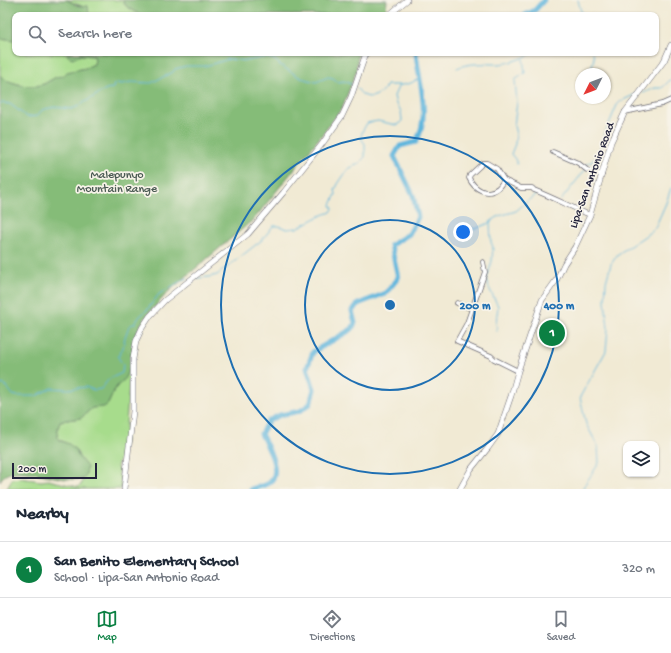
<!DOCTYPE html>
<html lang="en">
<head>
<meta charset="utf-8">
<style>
  :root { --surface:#fff; --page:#f6f6f7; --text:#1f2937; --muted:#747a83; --line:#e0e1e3; --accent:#0b8043 }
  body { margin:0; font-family:"Gochi Hand",sans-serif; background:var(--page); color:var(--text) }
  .controls { position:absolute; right:12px; bottom:12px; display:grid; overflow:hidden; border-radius:8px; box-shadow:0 1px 3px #0004 }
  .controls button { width:36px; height:36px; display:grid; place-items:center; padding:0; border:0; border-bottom:1px solid var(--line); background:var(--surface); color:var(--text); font:20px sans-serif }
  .compass { position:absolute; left:575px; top:68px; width:36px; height:36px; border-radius:50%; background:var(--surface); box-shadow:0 1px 3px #0004; rotate:228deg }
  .scale { position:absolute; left:12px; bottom:10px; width:85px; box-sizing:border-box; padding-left:4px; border:2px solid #22223b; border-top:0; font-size:11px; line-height:14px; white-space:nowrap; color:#22223b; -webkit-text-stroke:3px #f7f3e8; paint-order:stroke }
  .you { position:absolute; left:463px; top:232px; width:14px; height:14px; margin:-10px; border:3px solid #fff; border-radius:50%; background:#1a73e8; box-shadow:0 0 0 6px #1a73e833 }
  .badge { display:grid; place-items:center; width:26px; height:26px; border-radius:50%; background:var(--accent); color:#fff; font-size:13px; font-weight:700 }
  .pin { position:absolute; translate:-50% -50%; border:2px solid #fff; box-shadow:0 1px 4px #0006 }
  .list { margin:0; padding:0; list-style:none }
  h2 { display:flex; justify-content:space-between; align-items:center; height:52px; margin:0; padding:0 16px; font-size:17px }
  h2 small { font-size:13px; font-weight:400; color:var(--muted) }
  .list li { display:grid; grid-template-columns:26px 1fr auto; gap:12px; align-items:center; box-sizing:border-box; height:56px; padding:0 16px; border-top:1px solid var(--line) }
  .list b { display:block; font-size:15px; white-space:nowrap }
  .list p { margin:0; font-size:13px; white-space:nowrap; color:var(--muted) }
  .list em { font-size:13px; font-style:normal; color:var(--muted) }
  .icon { flex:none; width:22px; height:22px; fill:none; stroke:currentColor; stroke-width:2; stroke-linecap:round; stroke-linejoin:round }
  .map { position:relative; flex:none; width:671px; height:489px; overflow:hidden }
  .search { position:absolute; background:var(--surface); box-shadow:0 1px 3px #0004; left:12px; right:12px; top:12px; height:44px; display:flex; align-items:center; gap:10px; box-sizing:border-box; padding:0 14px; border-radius:8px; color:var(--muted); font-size:15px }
  .sheet { height:108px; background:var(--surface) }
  nav { display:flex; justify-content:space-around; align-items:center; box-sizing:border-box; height:56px; border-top:1px solid var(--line); background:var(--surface); font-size:11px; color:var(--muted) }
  nav a { display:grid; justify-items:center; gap:2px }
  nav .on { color:var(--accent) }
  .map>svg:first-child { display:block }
  .green { fill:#a7dc8c; stroke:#647f64 }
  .forest { fill:#85bc78; stroke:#546f5a }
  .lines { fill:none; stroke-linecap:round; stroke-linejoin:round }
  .stream { stroke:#60b6dd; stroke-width:1 }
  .river { stroke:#60b6dd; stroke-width:5 }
  .minor-casing { stroke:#6a6871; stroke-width:5.5 }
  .major-casing { stroke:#6a6871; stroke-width:6 }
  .minor { stroke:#fff; stroke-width:4 }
  .major { stroke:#fff; stroke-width:5 }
  .ring { fill:none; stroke:#1f6fb2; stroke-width:2 }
  .labels { text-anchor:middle; stroke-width:3.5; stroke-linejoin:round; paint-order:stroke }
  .park-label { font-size:12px; fill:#4a5a53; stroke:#f7f3e8 }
  .street-label { font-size:12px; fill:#22223b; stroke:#f7f3e8 }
  .centre { fill:#1f6fb2; stroke:#f7f3e8; stroke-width:2 }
  .ring-label { font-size:12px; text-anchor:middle; font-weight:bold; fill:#1f6fb2; stroke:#f7f3e8; stroke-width:3.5; stroke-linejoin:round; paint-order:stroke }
</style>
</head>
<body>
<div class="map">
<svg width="671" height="489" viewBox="0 0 671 489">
  <rect width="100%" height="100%" fill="#f7f3e8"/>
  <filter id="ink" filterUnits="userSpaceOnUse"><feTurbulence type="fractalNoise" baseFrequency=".025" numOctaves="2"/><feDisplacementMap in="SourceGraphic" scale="8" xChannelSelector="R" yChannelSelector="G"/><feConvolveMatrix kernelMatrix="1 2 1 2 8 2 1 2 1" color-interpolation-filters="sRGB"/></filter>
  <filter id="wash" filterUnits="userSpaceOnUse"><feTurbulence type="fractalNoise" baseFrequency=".012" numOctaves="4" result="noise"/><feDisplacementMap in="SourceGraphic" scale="16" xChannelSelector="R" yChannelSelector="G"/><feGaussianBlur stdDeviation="0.9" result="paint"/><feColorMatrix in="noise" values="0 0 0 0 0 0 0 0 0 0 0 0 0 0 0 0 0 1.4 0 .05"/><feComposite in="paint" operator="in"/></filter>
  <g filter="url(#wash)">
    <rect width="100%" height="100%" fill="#f1ead4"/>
    <g class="green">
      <path d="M67 0H122L127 7 141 15H89C87 4 74 5 67 0Z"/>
      <path d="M0 38 15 40V53H67L68 56 73 58 81 55 94 56 95 60 94 64 86 68 68 72 63 76 56 77 44 84 36 86H28L21 85 5 80 0 75Z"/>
      <path d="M130 368 125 440 117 467 121 481V489H7L12 479 20 478 41 481 48 480 78 487 81 485 86 474C82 467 80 453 73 448 68 443 62 442 57 437L58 428 60 421 81 418 92 408 108 404C111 398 113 392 117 386 122 379 126 377 130 368Z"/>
    </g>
    <g class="forest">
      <path d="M0 0H67L76 5 84 7 86 5 88 6 89 15H15V40L0 38Z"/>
      <path d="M122 0H387L386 9 380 15H141L127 7Z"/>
      <path d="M67 53H358L356 72 342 108 321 136 254 219 169 291 150 312 143 321 137 332 133 344 131 358 130 368 123 381 118 385 114 391 108 404 104 407 92 408 81 418 60 421 58 428 57 437 61 441 69 444 76 450 78 456 87 467 86 474 82 480C77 479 72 480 67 479 50 478 9 462 0 481V75L5 80 21 85 28 86H36L44 84 56 77 63 76 67 72 86 68 94 64 95 60 94 56 81 55 73 58 68 56Z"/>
    </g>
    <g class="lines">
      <g class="stream">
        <path d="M578 0 582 15"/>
        <path d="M457 68C470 62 484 64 498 64 510 63 522 59 533 53"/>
        <path d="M590 74 594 58 593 53"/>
        <path d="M357 88C365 103 380 97 387 85H403L411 83 420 78"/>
        <path d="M643 93 655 88H662L671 79"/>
        <path d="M0 104 2 103 10 104 27 117 37 116 42 110 45 109 55 107 71 109 77 107 106 89 113 88 114 84 117 83 122 84 131 82 151 83 173 72 175 69 186 66H205L229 59 247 61 266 57 275 60 280 65 301 78 316 82 328 77 333 78 338 82 344 81 353 85"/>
        <path d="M517 164 515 159 511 154 515 144 516 134 514 126 517 102 515 80 525 73 523 58"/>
        <path d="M585 165 593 161 598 154 606 131 617 105 621 101 636 94"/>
        <path d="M561 200 585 170"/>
        <path d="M490 222 491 242 493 247 492 261 487 278 489 288 498 306 496 323 497 331"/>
        <path d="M470 228 475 229 487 224 499 216 516 211 537 193"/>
        <path d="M197 278 209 277 217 275 262 240 273 226H279L287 229 297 228 320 216 331 212 333 209 331 205 336 194 335 190 338 184 348 169 358 164 365 157V144L361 138 362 132 367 123 378 121 396 125 401 123 402 120 401 111 396 104 394 96 399 85"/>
        <path d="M0 384 5 385 13 395 17 396H36L51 388 68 389 86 387 94 390 101 389 109 379 122 373 123 365 118 357 123 348 125 337 129 326 135 323 140 316 147 310 159 294 181 281 188 278"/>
        <path d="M582 489 599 463 598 446 586 424 580 397 606 351 608 328 605 301 606 282 611 264 618 254 645 236 655 228 666 203 671 188"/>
      </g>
      <g class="river">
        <path d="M525 15 535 10 544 0"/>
        <path d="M251 489C256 487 265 486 269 483 283 472 267 446 261 434L268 421 280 415 300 411 310 404 314 389 307 368 313 352 352 329 355 323 352 311 358 304 386 293 398 278 391 245 409 234 418 217 413 195 394 156 400 146 416 142C431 115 419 82 416 53"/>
      </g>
    </g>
  </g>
  <g filter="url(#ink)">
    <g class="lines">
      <defs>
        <g id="minor">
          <path d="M625 112 662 104 671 100"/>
          <path d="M553 152 578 163 587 170 602 175"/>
          <path d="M504 180C502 183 500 186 498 188 487 197 474 189 469 178L470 175 483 163H487L497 169 504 180 521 188H532L534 190C554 198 571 207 590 215"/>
          <path d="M483 262 485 272 467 323 457 341 491 356 494 359 518 371"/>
          <path d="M457 303 472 309"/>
        </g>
        <g id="major">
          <path d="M389 15 407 0"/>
          <path d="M124 489 133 411V359L136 341 142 328 150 316 165 300 248 234 283 193 322 144 342 116 351 97 366 53"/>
          <path d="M460 489 471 469 488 448 498 434 511 396 518 371 542 300 557 279 564 264 575 247 590 215 611 142 625 112 664 61 671 45"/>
        </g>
      </defs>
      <use href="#minor" class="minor-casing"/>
      <use href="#major" class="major-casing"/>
      <use href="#minor" class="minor"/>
      <use href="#major" class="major"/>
    </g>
  </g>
  <g class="ring">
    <circle cx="390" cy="305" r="85"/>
    <circle cx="390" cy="305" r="169"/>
  </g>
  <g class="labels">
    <g class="park-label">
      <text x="117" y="178">Malepunyo<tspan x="117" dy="14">Mountain Range</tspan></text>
    </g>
    <g class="street-label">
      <text transform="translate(591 175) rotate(-70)" y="4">Lipa-San Antonio Road</text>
    </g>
  </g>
  <circle cx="390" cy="305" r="6" class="centre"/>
  <g class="ring-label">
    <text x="475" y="309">200 m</text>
    <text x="559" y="309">400 m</text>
  </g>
</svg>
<div class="controls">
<button><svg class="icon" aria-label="layers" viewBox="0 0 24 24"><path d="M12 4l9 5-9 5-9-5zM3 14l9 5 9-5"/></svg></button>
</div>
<svg class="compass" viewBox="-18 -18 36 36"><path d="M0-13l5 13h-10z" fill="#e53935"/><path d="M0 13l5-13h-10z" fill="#747a83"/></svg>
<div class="scale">200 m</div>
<div class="you"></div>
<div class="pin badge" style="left:552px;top:333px">1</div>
<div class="search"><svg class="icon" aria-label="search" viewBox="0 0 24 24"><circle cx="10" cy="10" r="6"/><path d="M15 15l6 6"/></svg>Search here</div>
</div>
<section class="sheet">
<h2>Nearby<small></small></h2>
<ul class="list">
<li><span class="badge">1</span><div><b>San Benito Elementary School</b><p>School · Lipa-San Antonio Road</p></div><em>320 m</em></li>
</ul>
</section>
<nav>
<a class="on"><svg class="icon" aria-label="map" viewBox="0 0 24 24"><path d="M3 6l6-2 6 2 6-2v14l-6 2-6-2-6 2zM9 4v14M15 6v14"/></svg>Map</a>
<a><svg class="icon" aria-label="directions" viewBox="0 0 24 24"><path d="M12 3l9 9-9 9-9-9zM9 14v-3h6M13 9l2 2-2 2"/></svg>Directions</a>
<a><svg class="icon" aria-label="saved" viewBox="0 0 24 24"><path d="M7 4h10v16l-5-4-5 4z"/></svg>Saved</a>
</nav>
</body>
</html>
